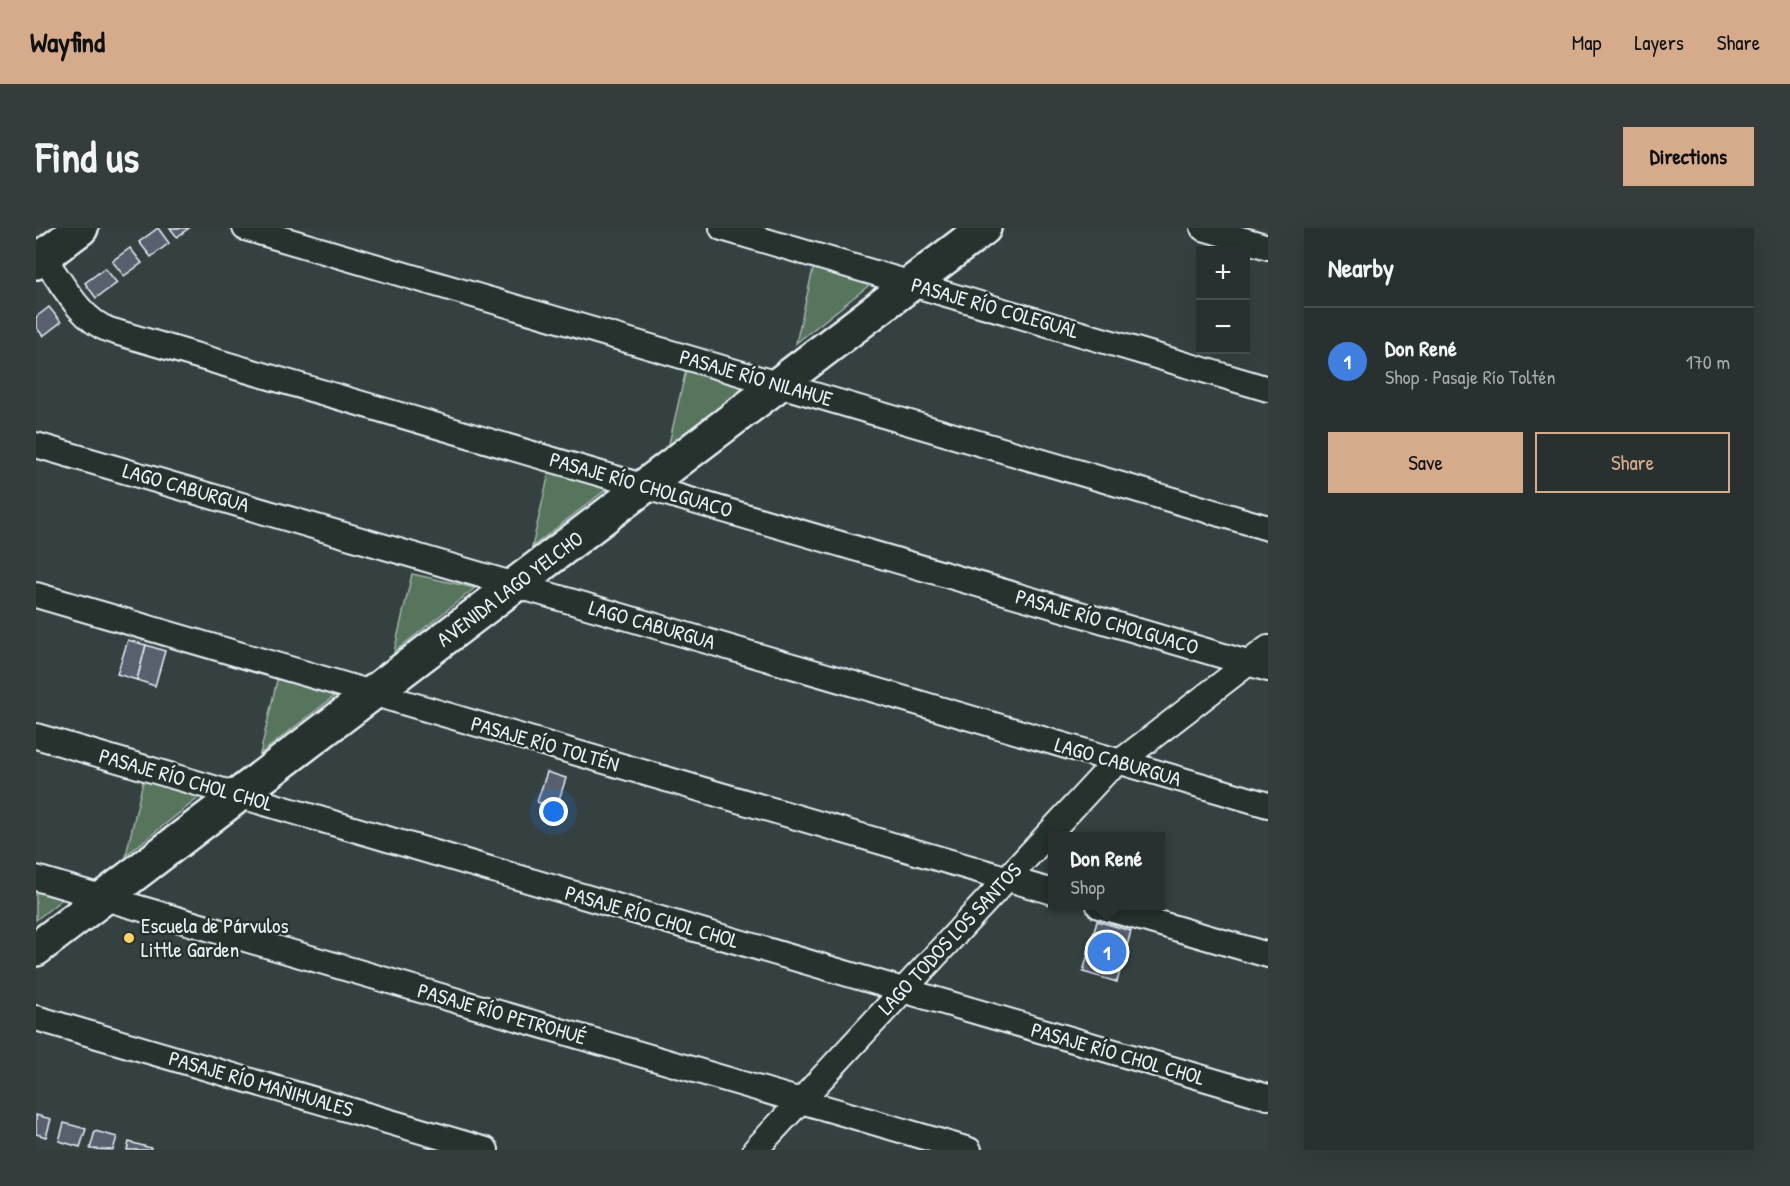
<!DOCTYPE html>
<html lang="en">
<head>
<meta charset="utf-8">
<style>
  :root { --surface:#283130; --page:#343d3c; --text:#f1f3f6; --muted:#a5a9ab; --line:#444c4c; --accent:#d6ab8b }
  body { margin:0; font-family:"Patrick Hand",sans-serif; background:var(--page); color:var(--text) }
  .controls { position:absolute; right:18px; top:18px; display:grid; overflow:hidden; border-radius:0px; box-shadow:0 6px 24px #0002 }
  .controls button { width:54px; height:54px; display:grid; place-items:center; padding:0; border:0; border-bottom:2px solid var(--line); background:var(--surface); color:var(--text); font:30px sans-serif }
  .you { position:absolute; left:518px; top:584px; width:21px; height:21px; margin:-15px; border:4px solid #fff; border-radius:50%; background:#1a73e8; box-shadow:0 0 0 9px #1a73e833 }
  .badge { display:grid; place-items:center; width:39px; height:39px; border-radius:50%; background:var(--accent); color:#fff; font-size:20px; font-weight:700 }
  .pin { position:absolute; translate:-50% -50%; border:3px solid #fff; box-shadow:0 2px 6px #0006 }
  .popup { position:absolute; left:1012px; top:604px; width:117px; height:78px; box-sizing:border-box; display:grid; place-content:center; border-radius:0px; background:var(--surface); filter:drop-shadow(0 2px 4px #0005); font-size:20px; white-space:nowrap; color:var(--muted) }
  .popup b { font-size:22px; color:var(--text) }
  .popup::after { content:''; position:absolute; left:50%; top:100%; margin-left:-12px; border:12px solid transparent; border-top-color:var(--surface) }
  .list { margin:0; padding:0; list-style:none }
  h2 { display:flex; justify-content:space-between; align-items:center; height:78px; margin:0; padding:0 24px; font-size:26px }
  h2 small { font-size:20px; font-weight:400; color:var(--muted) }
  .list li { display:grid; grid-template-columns:39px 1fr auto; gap:18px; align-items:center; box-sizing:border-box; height:108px; padding:0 24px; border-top:2px solid var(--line) }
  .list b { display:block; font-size:22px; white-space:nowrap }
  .list p { margin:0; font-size:20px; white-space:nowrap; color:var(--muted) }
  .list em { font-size:20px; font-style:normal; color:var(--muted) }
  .actions { display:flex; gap:12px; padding:18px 24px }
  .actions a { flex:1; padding:14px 0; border:2px solid var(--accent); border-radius:0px; text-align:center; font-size:21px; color:var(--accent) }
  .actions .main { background:var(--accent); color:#111 }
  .map { position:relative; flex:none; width:1232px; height:922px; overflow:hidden; border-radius:0px }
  header { display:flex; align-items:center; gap:36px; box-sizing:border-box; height:84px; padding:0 30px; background:var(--accent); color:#111 }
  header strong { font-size:28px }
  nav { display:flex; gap:33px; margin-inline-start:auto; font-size:21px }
  .intro { display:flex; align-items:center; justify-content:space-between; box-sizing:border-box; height:144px; padding:0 36px }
  h1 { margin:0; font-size:42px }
  .button { padding:15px 27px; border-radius:0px; background:var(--accent); color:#111; font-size:21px; font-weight:700 }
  main { display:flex; gap:36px; padding:0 36px }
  aside { flex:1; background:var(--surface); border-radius:0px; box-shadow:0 6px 24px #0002 }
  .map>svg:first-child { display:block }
  .green { fill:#56745b; stroke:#9fb2aa; stroke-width:1.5 }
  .building { fill:#59616e; stroke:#e8f1f8; stroke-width:1.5 }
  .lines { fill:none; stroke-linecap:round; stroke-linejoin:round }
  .street-casing { stroke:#e8f1f8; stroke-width:28 }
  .secondary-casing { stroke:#e8f1f8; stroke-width:38 }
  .street { stroke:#26332d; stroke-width:24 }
  .secondary { stroke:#26332d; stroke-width:33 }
  .poi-dot { fill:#ffd166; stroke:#26332d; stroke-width:2 }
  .labels { text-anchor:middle; stroke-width:5; stroke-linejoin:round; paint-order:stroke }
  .street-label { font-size:21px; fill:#e8f1f8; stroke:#26332d }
  .poi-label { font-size:21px; fill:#e8f1f8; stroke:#26332d; text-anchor:start }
</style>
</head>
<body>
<header>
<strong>Wayfind</strong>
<nav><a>Map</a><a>Layers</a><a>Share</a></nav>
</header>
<div class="intro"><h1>Find us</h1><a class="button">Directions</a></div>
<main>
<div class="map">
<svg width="1232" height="922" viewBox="0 0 1232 922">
  <rect width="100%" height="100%" fill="#354140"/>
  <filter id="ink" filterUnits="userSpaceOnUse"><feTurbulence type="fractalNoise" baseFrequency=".0167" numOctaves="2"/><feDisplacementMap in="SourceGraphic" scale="12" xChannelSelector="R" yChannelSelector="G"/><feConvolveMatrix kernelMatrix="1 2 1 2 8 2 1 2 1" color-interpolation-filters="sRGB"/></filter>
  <g filter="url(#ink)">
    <g class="green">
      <path d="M778 37 841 51 760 115Z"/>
      <path d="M650 142 713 156 632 220Z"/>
      <path d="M514 241 577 256 496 319Z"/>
      <path d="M376 346 439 360 358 424Z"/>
      <path d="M242 448 305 463 224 526Z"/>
      <path d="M108 549 170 564 90 627Z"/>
      <path d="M0 657 34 665 0 692Z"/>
    </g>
    <g class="building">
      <path d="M122 0 133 15 115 29 103 14Z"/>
      <path d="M134 0H153L141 9Z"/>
      <path d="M94 20 106 35 88 48 76 33Z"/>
      <path d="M69 40 81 55 60 70 49 55Z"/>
      <path d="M13 79 25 94 7 108 0 99V89Z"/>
      <path d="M92 412 110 417 101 452 81 446Z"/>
      <path d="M110 417 129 423 119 458 101 452Z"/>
      <path d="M511 544 530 550 520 581 501 574Z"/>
      <path d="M1061 693 1095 703 1081 754 1047 744Z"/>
      <path d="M0 887 15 891 10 909 0 906Z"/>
      <path d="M28 895 50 901 44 919 23 913Z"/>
      <path d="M59 903 81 909 77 922 54 921Z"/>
      <path d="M93 914 115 920 114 922H91Z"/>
    </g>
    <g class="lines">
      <defs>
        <g id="street">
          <path d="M209 0 1232 300"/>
          <path d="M686 0 1232 161"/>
          <path d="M1167 0 1232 19"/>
          <path d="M7 29C26 54 43 91 73 102L1232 441"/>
          <path d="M0 217 1232 577"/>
          <path d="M0 367 1017 664"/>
          <path d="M0 508 1232 869"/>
          <path d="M0 650 933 922"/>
          <path d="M1063 678 1232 727"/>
          <path d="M0 790 450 922"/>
          <path d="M719 922 1068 546 1232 420"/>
        </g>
        <g id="secondary">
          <path d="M0 34 45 0"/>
          <path d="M0 721 948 0"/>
        </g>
      </defs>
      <use href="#street" class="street-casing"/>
      <use href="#secondary" class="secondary-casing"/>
      <use href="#street" class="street"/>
      <use href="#secondary" class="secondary"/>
    </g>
  </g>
  <circle class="poi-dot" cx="93" cy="710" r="6"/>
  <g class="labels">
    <g class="street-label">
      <text transform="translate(959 80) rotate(16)" y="7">PASAJE RÍO COLEGUAL</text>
      <text transform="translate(720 150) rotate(16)" y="7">PASAJE RÍO NILAHUE</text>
      <text transform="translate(605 257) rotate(16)" y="7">PASAJE RÍO CHOLGUACO</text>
      <text transform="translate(150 260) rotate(16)" y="7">LAGO CABURGUA</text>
      <text transform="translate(474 361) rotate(-37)" y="7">AVENIDA LAGO YELCHO</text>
      <text transform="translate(1071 394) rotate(16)" y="7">PASAJE RÍO CHOLGUACO</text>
      <text transform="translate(616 397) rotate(16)" y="7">LAGO CABURGUA</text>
      <text transform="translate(509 516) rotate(16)" y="7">PASAJE RÍO TOLTÉN</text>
      <text transform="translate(1082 534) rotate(16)" y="7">LAGO CABURGUA</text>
      <text transform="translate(150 552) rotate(16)" y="7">PASAJE RÍO CHOL CHOL</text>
      <text transform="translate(616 689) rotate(16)" y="7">PASAJE RÍO CHOL CHOL</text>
      <text transform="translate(914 711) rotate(-47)" y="7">LAGO TODOS LOS SANTOS</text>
      <text transform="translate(466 786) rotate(16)" y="7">PASAJE RÍO PETROHUÉ</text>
      <text transform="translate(1082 826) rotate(16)" y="7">PASAJE RÍO CHOL CHOL</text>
      <text transform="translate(225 856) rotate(16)" y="7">PASAJE RÍO MAÑIHUALES</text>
    </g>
    <g class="poi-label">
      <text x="105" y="705">Escuela de Párvulos<tspan x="105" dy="24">Little Garden</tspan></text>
    </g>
  </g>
</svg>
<div class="controls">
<button>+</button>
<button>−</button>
</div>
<div class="you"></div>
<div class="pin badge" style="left:1071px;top:724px;background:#3f7fe0">1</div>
<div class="popup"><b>Don René</b>Shop</div>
</div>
<aside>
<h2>Nearby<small></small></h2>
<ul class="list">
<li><span class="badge" style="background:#3f7fe0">1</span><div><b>Don René</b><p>Shop · Pasaje Río Toltén</p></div><em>170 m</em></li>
</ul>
<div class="actions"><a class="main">Save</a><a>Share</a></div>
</aside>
</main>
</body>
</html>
